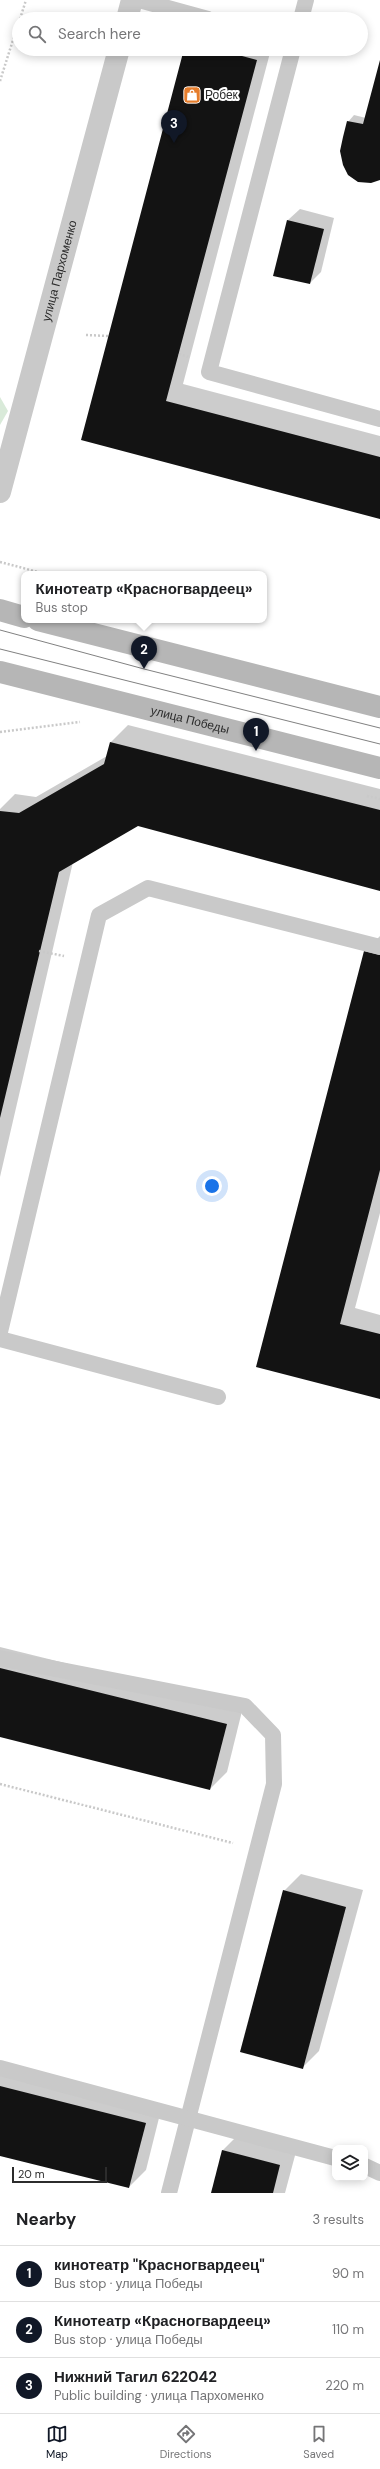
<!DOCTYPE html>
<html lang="en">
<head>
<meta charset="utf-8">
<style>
  :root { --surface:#fff; --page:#f2f2f2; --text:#202124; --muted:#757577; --line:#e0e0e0; --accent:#111827 }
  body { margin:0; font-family:"DM Sans",sans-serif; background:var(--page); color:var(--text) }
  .controls { position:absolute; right:12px; bottom:12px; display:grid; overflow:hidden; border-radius:8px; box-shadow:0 2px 10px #0003 }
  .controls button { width:36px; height:36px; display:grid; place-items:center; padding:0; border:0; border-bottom:1px solid var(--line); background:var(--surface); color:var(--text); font:20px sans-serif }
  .scale { position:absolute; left:12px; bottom:10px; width:95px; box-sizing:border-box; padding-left:4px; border:2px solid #2c2c2c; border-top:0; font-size:11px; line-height:14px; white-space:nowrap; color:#2c2c2c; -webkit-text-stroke:3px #fff; paint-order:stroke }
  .you { position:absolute; left:212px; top:1186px; width:14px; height:14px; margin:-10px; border:3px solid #fff; border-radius:50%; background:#1a73e8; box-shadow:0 0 0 6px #1a73e833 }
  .badge { display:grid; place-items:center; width:26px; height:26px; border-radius:50%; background:var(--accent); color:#fff; font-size:13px; font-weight:700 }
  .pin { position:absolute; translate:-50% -33px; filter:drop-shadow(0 1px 2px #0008) }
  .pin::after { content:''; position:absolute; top:21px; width:14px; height:12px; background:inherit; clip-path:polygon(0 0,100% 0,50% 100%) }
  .popup { position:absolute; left:21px; top:571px; width:246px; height:52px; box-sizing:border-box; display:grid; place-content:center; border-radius:8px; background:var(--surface); filter:drop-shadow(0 1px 3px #0005); font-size:13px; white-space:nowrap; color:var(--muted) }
  .popup b { font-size:15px; color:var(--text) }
  .popup::after { content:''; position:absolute; left:50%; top:100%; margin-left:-8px; border:8px solid transparent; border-top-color:var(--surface) }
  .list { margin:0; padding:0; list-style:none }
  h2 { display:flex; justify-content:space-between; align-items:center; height:52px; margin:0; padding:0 16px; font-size:17px }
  h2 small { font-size:13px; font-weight:400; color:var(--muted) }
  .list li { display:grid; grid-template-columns:26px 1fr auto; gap:12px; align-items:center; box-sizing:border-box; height:56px; padding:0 16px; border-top:1px solid var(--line) }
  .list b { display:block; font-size:15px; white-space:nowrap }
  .list p { margin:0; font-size:13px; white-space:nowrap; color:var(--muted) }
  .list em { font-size:13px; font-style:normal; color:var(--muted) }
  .icon { flex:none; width:22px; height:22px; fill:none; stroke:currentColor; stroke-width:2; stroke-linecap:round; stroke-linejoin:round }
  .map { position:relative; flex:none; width:380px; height:2193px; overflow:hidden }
  .search { position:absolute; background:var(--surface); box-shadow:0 2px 10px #0003; left:12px; right:12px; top:12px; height:44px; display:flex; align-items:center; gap:10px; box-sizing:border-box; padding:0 14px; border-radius:22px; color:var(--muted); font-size:15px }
  .sheet { height:220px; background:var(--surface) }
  nav { display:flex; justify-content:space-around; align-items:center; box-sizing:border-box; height:56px; border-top:1px solid var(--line); background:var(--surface); font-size:11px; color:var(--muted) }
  nav a { display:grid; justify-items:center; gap:2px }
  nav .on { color:var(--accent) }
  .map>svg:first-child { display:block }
  .green { fill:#d9ead9 }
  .shadow { fill:#0003 }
  .building { fill:#131313 }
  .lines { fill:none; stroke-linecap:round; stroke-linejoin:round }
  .path { stroke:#c9c9c9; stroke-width:2.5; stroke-dasharray:2 2; stroke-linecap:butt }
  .service { stroke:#c9c9c9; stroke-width:16 }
  .tertiary { stroke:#c9c9c9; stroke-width:22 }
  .secondary { stroke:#b6b6b6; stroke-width:22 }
  .tram { stroke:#818181; stroke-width:1 }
  .labels { text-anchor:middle; stroke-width:4; stroke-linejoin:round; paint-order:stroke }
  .poi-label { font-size:12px; fill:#2c2c2c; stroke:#fff; text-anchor:start }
  .street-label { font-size:12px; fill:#2c2c2c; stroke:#fff }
</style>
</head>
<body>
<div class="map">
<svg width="380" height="2193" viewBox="0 0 380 2193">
  <rect width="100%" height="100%" fill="#fff"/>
  <path class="green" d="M0 397 8 411 0 425Z"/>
  <g class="shadow">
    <path d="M185 49H271L183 384 380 436V518L82 439Z"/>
    <path d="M380 62V179L348 122 354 115 366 118Z"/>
    <path d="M300 209 334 218 321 272 310 283 288 220Z"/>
    <path d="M128 725 380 789V890L137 825 73 862 0 1177V809L15 794 36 797 107 756 111 742Z"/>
    <path d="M380 936V1213L355 1308 380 1315V1398L257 1366 365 951Z"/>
    <path d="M0 1647 243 1707 227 1772 210 1789 0 1736Z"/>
    <path d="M301 1874 363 1890 319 2051 302 2068 284 1891Z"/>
    <path d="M0 2065 162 2106 146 2170 129 2187 0 2155Z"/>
    <path d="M240 2133 297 2148 285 2193H212L223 2150Z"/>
  </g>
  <g class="building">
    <path d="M184 49H216L257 60 166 401 380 457V519L81 440Z"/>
    <path d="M380 60V180L371 183 358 182 348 175 343 165 340 151 343 137 347 121 363 124Z"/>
    <path d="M287 220 324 229 310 284 273 276Z"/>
    <path d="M110 742 380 810V891L138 826 59 872 0 1118V811L19 813 104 764Z"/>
    <path d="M364 951 380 955V1170L340 1324 380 1334V1399L256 1367Z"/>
    <path d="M0 1668 227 1724 210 1790 0 1737Z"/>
    <path d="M283 1890 346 1907 303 2069 240 2052Z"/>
    <path d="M0 2086 146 2123 129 2188 0 2156Z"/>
    <path d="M222 2150 280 2165 273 2193H211Z"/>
  </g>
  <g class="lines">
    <g class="path">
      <path d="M20 19 26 0"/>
      <path d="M0 81 19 21"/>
      <path d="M86 335 108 336"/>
      <path d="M179 354 188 357"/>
      <path d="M0 562 42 573"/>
      <path d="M0 732 80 722"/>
      <path d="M367 796 380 799"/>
      <path d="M39 951 64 956"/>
      <path d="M0 1784 233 1843"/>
    </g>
    <g class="service">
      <path d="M139 0 208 19"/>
      <path d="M301 19 306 0"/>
      <path d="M293 49 209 372 380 419"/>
      <path d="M0 1332 99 915 148 888 380 947"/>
      <path d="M0 1339 218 1397"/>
      <path d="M0 1658 245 1706 273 1735 274 1784 169 2193"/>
      <path d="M0 2068 335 2158"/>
      <path d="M365 2166 380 2173"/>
    </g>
    <g class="tertiary">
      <path d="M127 19 132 0"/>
      <path id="s1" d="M0 492 119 49"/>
    </g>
    <g class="secondary">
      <path d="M0 610 24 617"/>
      <path d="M38 620 380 707"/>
      <path id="s2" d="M0 672 380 768"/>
    </g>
    <g class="tram">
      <path d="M0 630 144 669 380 728"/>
      <path d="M0 649 380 744"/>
    </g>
  </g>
  <defs>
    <symbol id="shop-square" viewBox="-11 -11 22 22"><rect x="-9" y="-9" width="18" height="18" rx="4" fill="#e57d2c" stroke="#fff"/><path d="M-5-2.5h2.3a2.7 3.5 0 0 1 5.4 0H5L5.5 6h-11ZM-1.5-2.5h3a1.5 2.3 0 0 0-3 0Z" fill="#fff"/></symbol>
  </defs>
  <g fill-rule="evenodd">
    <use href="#shop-square" x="182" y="85" width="20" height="20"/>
  </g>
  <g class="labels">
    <g class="poi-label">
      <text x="205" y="99">Робек</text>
    </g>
    <g class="street-label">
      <text dy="4" stroke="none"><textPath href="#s1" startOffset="229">улица Пархоменко</textPath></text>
      <text dy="4" stroke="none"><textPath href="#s2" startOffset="196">улица Победы</textPath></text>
    </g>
  </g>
</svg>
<div class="controls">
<button><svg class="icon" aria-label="layers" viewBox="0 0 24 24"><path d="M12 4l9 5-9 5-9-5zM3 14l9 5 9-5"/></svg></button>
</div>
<div class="scale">20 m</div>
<div class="you"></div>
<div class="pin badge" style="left:256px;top:751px">1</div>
<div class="pin badge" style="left:144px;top:669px">2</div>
<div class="popup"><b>Кинотеатр «Красногвардеец»</b>Bus stop</div>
<div class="pin badge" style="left:174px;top:143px">3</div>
<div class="search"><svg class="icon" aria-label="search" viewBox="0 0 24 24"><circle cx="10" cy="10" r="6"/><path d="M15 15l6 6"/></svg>Search here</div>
</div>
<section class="sheet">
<h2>Nearby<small>3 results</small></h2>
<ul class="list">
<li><span class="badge">1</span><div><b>кинотеатр &quot;Красногвардеец&quot;</b><p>Bus stop · улица Победы</p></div><em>90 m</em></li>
<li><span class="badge">2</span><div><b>Кинотеатр «Красногвардеец»</b><p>Bus stop · улица Победы</p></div><em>110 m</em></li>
<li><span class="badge">3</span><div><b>Нижний Тагил 622042</b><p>Public building · улица Пархоменко</p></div><em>220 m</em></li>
</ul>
</section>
<nav>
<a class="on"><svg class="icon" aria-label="map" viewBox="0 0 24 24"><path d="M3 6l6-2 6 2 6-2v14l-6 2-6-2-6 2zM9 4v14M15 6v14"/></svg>Map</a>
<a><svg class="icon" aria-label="directions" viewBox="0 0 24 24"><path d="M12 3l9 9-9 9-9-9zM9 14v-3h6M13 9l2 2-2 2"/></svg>Directions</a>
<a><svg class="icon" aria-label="saved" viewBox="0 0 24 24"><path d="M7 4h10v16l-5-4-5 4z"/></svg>Saved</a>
</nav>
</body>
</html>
